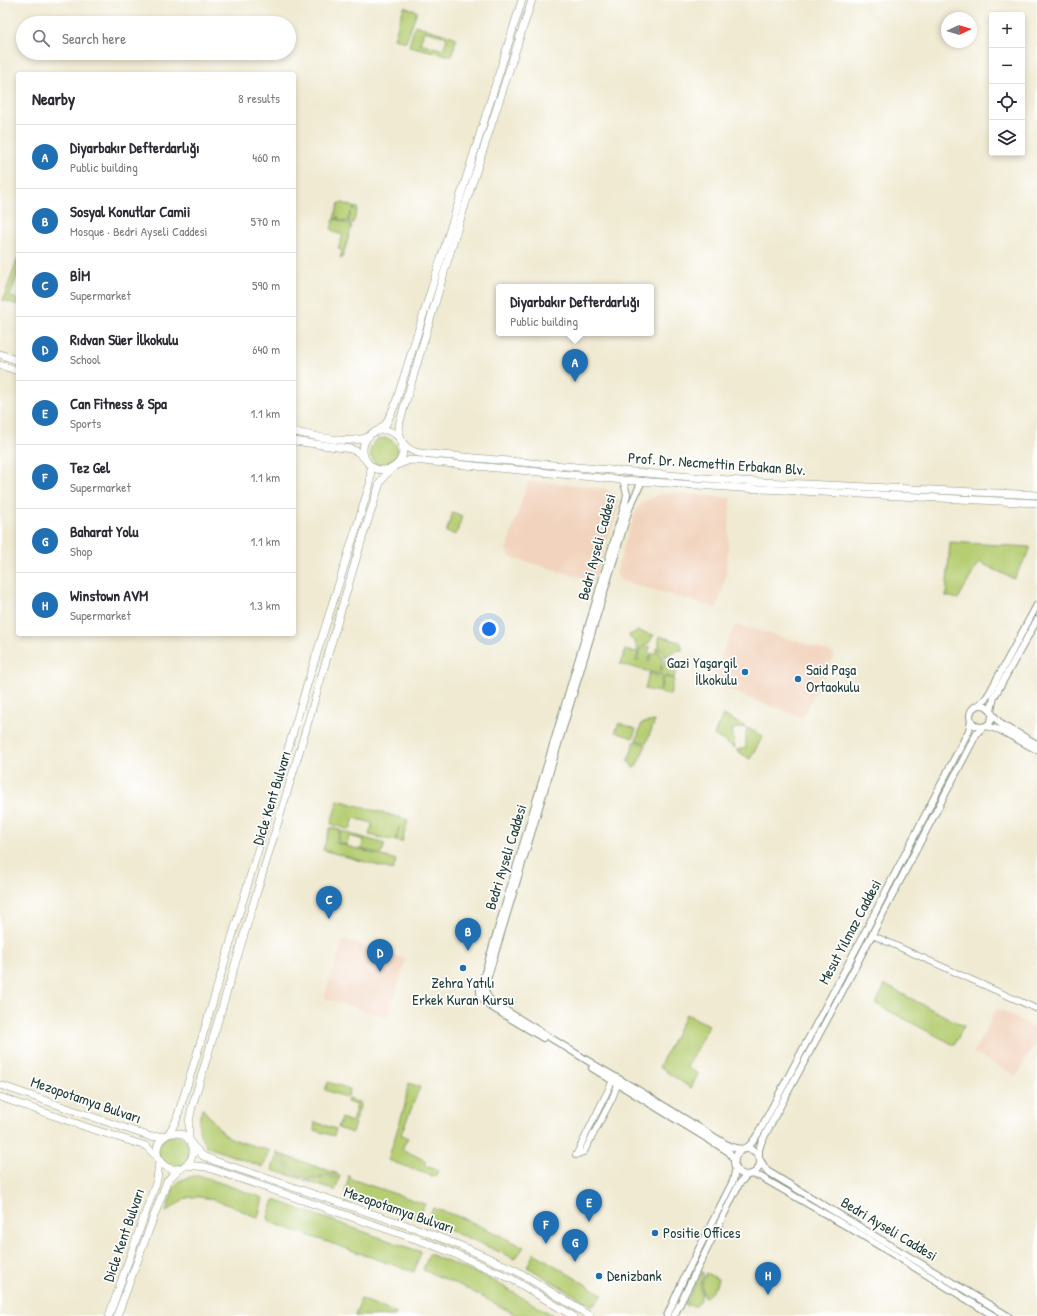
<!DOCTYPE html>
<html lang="en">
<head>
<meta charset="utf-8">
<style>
  :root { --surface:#fff; --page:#f7f7f7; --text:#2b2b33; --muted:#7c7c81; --line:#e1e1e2; --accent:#1f6fb2 }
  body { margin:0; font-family:"Patrick Hand",sans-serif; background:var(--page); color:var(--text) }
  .controls { position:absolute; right:12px; top:12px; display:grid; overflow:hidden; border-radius:4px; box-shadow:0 2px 6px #0003 }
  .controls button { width:36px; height:36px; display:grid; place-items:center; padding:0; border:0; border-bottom:1px solid var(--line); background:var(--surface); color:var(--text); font:20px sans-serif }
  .compass { position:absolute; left:941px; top:12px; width:36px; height:36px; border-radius:50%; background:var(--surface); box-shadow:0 2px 6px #0003; rotate:86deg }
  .you { position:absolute; left:489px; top:629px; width:14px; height:14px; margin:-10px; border:3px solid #fff; border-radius:50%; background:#1a73e8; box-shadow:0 0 0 6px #1a73e833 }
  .badge { display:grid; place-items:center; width:26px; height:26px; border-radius:50%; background:var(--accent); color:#fff; font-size:13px; font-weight:700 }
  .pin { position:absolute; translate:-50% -33px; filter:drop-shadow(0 1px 2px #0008) }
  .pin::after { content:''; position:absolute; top:21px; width:14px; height:12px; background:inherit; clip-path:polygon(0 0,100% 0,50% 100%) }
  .popup { position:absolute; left:496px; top:284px; width:158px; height:52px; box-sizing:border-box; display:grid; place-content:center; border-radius:4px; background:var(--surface); filter:drop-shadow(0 1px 3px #0005); font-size:13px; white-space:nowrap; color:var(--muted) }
  .popup b { font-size:15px; color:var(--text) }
  .popup::after { content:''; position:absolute; left:50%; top:100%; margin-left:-8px; border:8px solid transparent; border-top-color:var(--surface) }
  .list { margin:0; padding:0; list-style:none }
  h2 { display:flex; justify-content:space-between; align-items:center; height:52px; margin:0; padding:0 16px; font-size:17px }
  h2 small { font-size:13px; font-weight:400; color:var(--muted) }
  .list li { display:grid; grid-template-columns:26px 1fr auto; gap:12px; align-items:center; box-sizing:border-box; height:64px; padding:0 16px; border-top:1px solid var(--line) }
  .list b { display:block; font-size:15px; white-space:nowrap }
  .list p { margin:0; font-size:13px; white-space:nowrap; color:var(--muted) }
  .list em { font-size:13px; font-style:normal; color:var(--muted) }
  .icon { flex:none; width:22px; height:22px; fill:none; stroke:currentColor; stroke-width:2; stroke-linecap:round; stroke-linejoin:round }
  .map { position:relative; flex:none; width:1037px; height:1316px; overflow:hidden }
  .search { position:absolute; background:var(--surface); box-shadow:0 2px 6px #0003; left:16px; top:16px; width:280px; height:44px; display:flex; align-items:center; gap:10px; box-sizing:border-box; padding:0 14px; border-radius:22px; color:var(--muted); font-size:15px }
  .panel { position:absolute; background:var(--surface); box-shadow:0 2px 6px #0003; left:16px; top:72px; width:280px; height:564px; border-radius:4px }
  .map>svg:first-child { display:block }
  .built { fill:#f2d4be }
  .green { fill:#b6cd72; stroke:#6a8553 }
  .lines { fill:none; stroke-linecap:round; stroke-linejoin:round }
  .tertiary-casing { stroke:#889483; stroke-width:7 }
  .secondary-casing { stroke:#889483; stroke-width:8 }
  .primary-casing { stroke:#889483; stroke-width:8 }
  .tertiary { stroke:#fff; stroke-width:5.5 }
  .secondary { stroke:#fff; stroke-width:6 }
  .primary { stroke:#fff; stroke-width:7 }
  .poi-dot { fill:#1f6fb2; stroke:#fff; stroke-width:1.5 }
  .labels { text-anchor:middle; stroke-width:3.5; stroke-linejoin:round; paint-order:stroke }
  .street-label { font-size:15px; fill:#1f3d34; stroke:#fff }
  .poi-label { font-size:15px; fill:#1f3d34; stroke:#fff; text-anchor:start }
</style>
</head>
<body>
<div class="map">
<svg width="1037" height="1316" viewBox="0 0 1037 1316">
  <rect width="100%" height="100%" fill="#fff"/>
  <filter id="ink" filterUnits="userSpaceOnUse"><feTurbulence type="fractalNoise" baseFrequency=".025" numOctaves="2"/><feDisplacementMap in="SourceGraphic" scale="8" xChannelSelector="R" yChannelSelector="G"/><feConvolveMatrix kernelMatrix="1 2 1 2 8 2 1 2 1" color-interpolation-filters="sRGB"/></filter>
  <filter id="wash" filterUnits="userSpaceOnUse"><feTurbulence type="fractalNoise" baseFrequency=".012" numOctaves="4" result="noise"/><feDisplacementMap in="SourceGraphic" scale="16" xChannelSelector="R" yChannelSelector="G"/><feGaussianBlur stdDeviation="0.9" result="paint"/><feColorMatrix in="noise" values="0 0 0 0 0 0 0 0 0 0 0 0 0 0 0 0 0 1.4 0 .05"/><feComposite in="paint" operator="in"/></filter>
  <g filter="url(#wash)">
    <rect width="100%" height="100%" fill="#f0ead2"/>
    <g class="built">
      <path d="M528 481 605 488 615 496 618 501V507L596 576 594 578 591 580 510 557 506 550Z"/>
      <path d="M669 493 731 498 726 577 717 608 621 581 616 574 628 532 637 510 643 502 651 498 660 494Z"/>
      <path d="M737 625 793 640V641L795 640 833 653 834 657 804 715 801 717 711 684V680L726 644 735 626Z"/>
      <path d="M346 940 406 959 389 1015 386 1017 326 999 325 995 342 942Z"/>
      <path d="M997 1008 1037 1029V1039L1017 1076 973 1053Z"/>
    </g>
    <g class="green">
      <path d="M404 7 417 11 406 42 394 38Z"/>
      <path d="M415 25 443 34V36L424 31 420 43 443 50 447 38 445 37V34L457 38 451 56 409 46Z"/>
      <path d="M339 203 340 202 354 207 353 209 354 210 355 207 358 208 353 223 348 222 351 212 347 222 338 219 339 217 338 216 337 219 334 218Z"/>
      <path d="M334 219 352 225 342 259 340 258 342 250 338 249 343 235 333 232V230L331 229Z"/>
      <path d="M18 257V273L10 296 18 300V305L3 300Z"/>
      <circle cx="384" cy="452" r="14"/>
      <path d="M453 512 462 516 456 535 446 532Z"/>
      <path d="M950 542 1030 547V550L1014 579 979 562 958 599 946 596Z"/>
      <path d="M638 631 654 635 649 643 638 650 635 642 629 637V635Z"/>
      <path d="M659 636 680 642 682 647V650L674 651 665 657 659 648Z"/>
      <path d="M649 646 650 648 648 651 651 654 648 661H650L652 654 657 652 656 649 657 648 660 654 663 659 661 665V671L665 660 670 663 678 665 674 678 620 664 625 650 632 652 638 651 636 661H638L639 651Z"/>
      <path d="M649 673 663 677 659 692 645 689Z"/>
      <path d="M664 677 674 679 670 695 660 693Z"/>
      <path d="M723 715 746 727 732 729 735 748 714 735Z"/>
      <path d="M655 721 646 743 636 740 642 723Z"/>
      <path d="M619 723 636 729 633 738 615 732Z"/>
      <path d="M747 728 763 736 750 759 736 750 746 748V732Z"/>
      <path d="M635 741 646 745 636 767 633 768 628 760Z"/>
      <path d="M338 800 408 820 402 842 396 841 399 827 395 841 369 835 371 828H373V827L371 826 372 823 354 818 350 830 331 824Z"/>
      <path d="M330 828 340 830 336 843 396 860 393 870 323 850Z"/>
      <path d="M341 831 385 844 381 854 361 849 364 840 349 836 347 845 338 843Z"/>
      <path d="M885 985 964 1026 955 1044H952L876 1004Z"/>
      <path d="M686 1014 709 1025 687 1067 698 1074 691 1088 659 1067Z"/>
      <path d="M328 1082 350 1089 347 1098 325 1090Z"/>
      <path d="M409 1083 420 1087 401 1134 408 1138 402 1149 426 1161 425 1166 438 1170 435 1177 388 1160 405 1105 407 1090Z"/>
      <path d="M348 1099 361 1103 352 1133 338 1128 341 1118 352 1122 357 1105 347 1102Z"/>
      <path d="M202 1108 224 1134 232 1139 270 1151 263 1167 208 1147C196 1133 198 1125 202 1108Z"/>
      <path d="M315 1122 336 1129 334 1136 314 1130Z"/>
      <circle cx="174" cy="1151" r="16"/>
      <path d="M277 1151 279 1154 338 1174 306 1178 303 1177 277 1155Z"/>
      <path d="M276 1157 303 1179 272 1170Z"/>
      <path d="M349 1175 351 1179 425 1204 418 1219 345 1194Z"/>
      <path d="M193 1176H201L263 1198 258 1218C242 1211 205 1192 187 1198 180 1201 173 1208 166 1212L174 1187 179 1181Z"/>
      <path d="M340 1176 335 1191 304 1180Z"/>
      <path d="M274 1200 421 1252 414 1272 270 1222 268 1217Z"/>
      <path d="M433 1208 463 1218 524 1247 515 1259 473 1240 427 1222Z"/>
      <path d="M534 1253 603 1295 593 1306 527 1267Z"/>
      <path d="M429 1254 492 1280 554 1316H518L464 1287 423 1270Z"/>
      <path d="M701 1272H703L701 1283V1300L696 1306 685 1305Z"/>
      <path d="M706 1273 718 1279C716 1287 711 1294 704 1298 701 1291 702 1279 706 1273Z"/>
      <path d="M361 1299 396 1313 395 1316H355Z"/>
    </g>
  </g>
  <g filter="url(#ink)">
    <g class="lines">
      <defs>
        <g id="tertiary">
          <path d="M872 935 1037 1009"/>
          <path d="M576 1155 584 1152 612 1099 619 1081"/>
          <path d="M576 1155 614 1078"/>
        </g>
        <g id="secondary">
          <path d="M642 481 629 509 486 983C484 991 486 996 492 1002L598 1067 638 1090 729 1146C746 1153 751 1146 759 1132L865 932 969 730 971 721"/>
          <circle cx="981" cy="716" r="11"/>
          <path d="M979 705 986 698 991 690 1037 605"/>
          <path d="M991 711 994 697 1037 620"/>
          <path d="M992 714 1001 724 1037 744"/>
          <path d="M986 726 1000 730 1037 750"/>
          <path d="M543 1038 488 1005C483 1000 479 996 480 989L625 504 627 494 623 480"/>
          <path d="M592 1068 729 1152 735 1161"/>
          <circle cx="747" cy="1162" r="13"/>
          <path d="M759 1156V1150L761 1143 777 1112 843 990 977 733 983 727"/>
          <path d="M760 1160 767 1171 1008 1316"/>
          <path d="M751 1174 761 1177 860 1234 994 1316"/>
          <path d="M667 1316 684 1278 733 1181 736 1167"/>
          <path d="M674 1316 739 1184 747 1175"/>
        </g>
        <g id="primary">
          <path d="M532 0 455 236 400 421C397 437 403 449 419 453L656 474 741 481 1037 495"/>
          <path d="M0 354 18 361"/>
          <path d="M0 365 18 371"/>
          <circle cx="383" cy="450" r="20"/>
          <path d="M378 431 386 424 395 405 522 0"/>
          <path d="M294 432C315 436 348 445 368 437"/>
          <path d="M294 441 351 449 358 452 364 458"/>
          <path d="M397 465 410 460 423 461 623 480 741 488 1037 503"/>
          <path d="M0 1085 151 1137 164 1136"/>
          <path d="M0 1097 92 1129 146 1146 157 1157"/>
          <circle cx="175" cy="1151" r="18"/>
          <path d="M169 1133 176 1121 205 1028 307 685 370 484 371 466"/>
          <path d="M189 1140V1121L192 1107 298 756 362 539 380 483 385 475 392 469"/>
          <path d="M192 1145 203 1156 215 1161 418 1229 466 1248 517 1271 590 1316"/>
          <path d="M186 1165 206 1167 430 1244 465 1258 512 1279 573 1316"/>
          <path d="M109 1316 157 1180 159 1161"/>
          <path d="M117 1316 167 1181 179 1169"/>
        </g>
      </defs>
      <use href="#tertiary" class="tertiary-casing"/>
      <use href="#secondary" class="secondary-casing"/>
      <use href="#primary" class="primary-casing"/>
      <use href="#tertiary" class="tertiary"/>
      <use href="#secondary" class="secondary"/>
      <use href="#primary" class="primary"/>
    </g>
  </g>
  <g class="poi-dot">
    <circle cx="745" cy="672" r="4"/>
    <circle cx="798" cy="679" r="4"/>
    <circle cx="463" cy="968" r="4"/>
    <circle cx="655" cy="1233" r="4"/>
    <circle cx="599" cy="1276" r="4"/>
  </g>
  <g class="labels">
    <g class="street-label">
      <text transform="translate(717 464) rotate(4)" y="5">Prof. Dr. Necmettin Erbakan Blv.</text>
      <text transform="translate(597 547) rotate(-75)" y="5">Bedri Ayseli Caddesi</text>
      <text transform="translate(272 798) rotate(-73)" y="5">Dicle Kent Bulvarı</text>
      <text transform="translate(506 857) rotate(-73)" y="5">Bedri Ayseli Caddesi</text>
      <text transform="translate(850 932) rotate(-62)" y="5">Mesut Yılmaz Caddesi</text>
      <text transform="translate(86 1100) rotate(19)" y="5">Mezopotamya Bulvarı</text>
      <text transform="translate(399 1210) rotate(19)" y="5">Mezopotamya Bulvarı</text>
      <text transform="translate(889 1229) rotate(31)" y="5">Bedri Ayseli Caddesi</text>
      <text transform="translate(124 1235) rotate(-71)" y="5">Dicle Kent Bulvarı</text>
    </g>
    <g class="poi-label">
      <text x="737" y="668" text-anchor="end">Gazi Yaşargil<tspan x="737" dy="17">İlkokulu</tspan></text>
      <text x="806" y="675">Said Paşa<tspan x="806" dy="17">Ortaokulu</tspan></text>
      <text x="463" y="988" text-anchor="middle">Zehra Yatılı<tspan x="463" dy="17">Erkek Kuran Kursu</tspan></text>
      <text x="663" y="1238">Positie Offices</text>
      <text x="607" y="1281">Denizbank</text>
    </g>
  </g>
</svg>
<div class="controls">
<button>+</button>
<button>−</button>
<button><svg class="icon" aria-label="locate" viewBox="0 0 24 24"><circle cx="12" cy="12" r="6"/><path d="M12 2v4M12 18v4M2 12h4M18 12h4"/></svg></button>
<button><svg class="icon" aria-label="layers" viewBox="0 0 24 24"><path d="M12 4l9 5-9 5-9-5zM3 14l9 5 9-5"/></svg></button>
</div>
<svg class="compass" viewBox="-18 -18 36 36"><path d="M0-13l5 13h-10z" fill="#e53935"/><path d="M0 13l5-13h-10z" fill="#7c7c81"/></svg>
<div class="you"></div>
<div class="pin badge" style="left:575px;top:382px">A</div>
<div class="popup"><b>Diyarbakır Defterdarlığı</b>Public building</div>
<div class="pin badge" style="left:468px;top:951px">B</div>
<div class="pin badge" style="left:329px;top:919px">C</div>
<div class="pin badge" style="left:380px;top:972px">D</div>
<div class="pin badge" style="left:589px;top:1222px">E</div>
<div class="pin badge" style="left:546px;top:1244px">F</div>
<div class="pin badge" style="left:575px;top:1262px">G</div>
<div class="pin badge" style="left:768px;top:1295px">H</div>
<div class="search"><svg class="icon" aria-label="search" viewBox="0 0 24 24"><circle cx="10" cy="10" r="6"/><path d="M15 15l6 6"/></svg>Search here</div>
<section class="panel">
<h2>Nearby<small>8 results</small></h2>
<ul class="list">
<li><span class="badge">A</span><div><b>Diyarbakır Defterdarlığı</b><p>Public building</p></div><em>460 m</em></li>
<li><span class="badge">B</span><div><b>Sosyal Konutlar Camii</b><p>Mosque · Bedri Ayseli Caddesi</p></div><em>570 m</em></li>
<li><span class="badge">C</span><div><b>BİM</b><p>Supermarket</p></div><em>590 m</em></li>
<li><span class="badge">D</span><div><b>Rıdvan Süer İlkokulu</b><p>School</p></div><em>640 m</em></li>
<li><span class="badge">E</span><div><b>Can Fitness &amp; Spa</b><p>Sports</p></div><em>1.1 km</em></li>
<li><span class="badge">F</span><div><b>Tez Gel</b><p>Supermarket</p></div><em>1.1 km</em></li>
<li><span class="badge">G</span><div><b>Baharat Yolu</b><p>Shop</p></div><em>1.1 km</em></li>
<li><span class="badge">H</span><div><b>Winstown AVM</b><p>Supermarket</p></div><em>1.3 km</em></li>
</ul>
</section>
</div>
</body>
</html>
